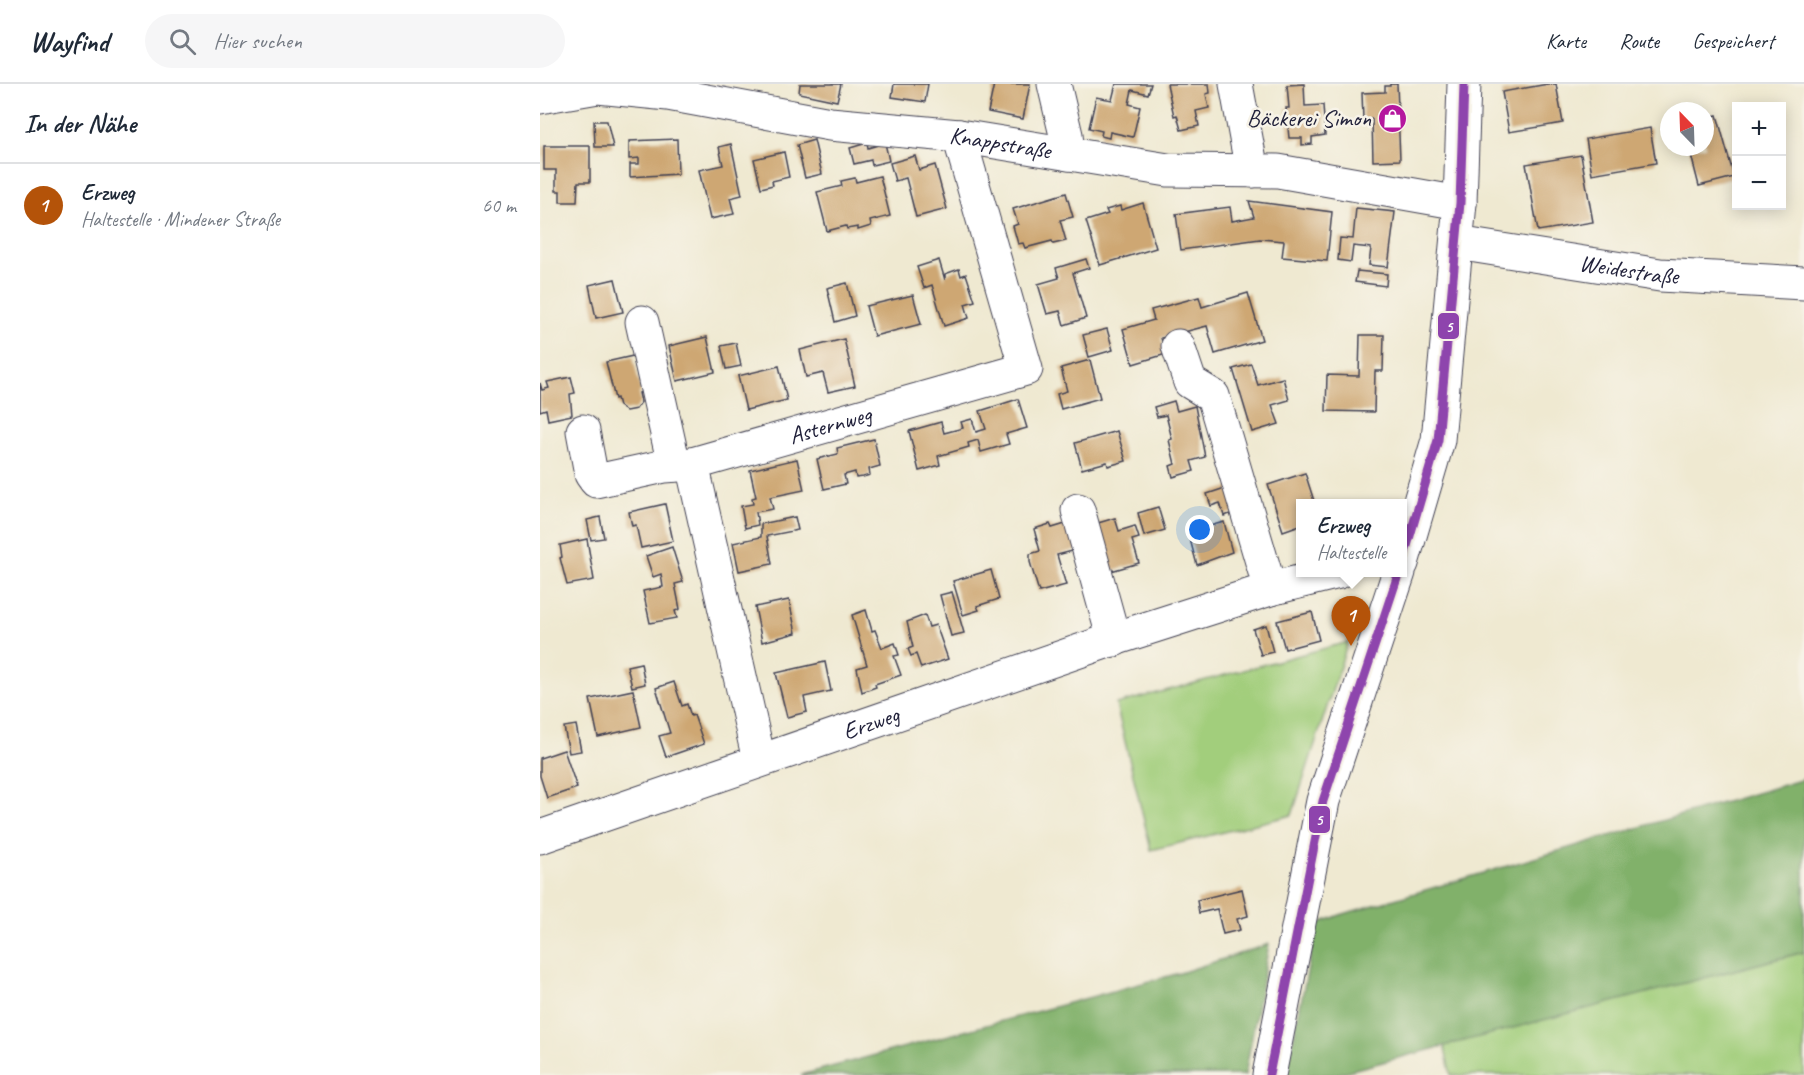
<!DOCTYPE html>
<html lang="de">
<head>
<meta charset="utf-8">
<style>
  :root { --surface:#fff; --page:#f6f6f7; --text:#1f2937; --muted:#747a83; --line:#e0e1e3; --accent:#b45309 }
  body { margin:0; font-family:Caveat,sans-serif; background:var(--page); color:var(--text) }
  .controls { position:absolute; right:18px; top:18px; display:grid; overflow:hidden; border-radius:0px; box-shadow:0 3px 15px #0003 }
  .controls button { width:54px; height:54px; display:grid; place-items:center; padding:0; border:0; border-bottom:2px solid var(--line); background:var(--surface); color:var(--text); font:30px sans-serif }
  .compass { position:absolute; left:1120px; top:18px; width:54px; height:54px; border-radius:50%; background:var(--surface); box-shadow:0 3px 15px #0003; rotate:337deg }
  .you { position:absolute; left:660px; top:446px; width:21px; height:21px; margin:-15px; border:4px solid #fff; border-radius:50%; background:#1a73e8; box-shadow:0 0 0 9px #1a73e833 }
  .badge { display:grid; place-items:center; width:39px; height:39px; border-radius:50%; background:var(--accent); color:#fff; font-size:20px; font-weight:700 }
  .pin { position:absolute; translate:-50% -50px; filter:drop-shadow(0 2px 3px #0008) }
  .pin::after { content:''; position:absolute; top:32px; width:21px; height:18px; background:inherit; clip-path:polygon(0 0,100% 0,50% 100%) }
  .popup { position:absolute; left:756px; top:415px; width:111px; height:78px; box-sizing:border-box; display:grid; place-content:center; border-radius:0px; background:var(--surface); filter:drop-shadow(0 2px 4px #0005); font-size:20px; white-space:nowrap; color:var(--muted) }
  .popup b { font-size:22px; color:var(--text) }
  .popup::after { content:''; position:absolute; left:50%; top:100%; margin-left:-12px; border:12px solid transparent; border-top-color:var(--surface) }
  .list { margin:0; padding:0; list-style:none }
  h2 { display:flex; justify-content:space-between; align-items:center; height:78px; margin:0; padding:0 24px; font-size:26px }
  h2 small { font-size:20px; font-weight:400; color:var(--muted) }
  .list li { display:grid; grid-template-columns:39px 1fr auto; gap:18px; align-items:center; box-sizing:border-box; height:84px; padding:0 24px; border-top:2px solid var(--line) }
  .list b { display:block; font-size:22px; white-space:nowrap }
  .list p { margin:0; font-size:20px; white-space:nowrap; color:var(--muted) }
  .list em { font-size:20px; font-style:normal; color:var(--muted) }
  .icon { flex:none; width:33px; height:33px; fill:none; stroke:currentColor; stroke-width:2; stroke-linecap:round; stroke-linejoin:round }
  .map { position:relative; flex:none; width:1264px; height:991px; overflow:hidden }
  header { display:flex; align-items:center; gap:36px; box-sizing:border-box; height:84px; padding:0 30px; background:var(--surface); border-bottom:2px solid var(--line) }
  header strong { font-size:28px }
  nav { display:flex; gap:33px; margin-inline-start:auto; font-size:21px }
  .search { width:420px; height:54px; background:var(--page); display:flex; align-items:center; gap:15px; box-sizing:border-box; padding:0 21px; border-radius:33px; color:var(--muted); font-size:22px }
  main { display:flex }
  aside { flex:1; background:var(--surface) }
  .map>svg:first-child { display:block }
  .green { fill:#a2ce7b; stroke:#62785b; stroke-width:1.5 }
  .forest { fill:#81b16b; stroke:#526a53; stroke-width:1.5 }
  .building { fill:#cea773 }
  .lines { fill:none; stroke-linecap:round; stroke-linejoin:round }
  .minor-casing { stroke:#414052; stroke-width:35 }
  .minor { stroke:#fff; stroke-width:33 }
  .bus-1-casing { stroke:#f7f3e8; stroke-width:14 }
  .bus-1 { stroke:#8e44ad; stroke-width:9 }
  .labels { text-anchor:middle; stroke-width:5; stroke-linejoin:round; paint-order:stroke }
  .poi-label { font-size:24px; fill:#22223b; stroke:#f7f3e8; text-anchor:end }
  .street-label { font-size:24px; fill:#22223b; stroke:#f7f3e8 }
  .line-badge { stroke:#f7f3e8; stroke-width:2 }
  .badge-label { font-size:16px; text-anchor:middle; font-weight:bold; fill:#fff }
</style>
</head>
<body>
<header>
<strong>Wayfind</strong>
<div class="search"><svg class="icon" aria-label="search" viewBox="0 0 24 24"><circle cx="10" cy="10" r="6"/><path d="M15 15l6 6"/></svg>Hier suchen</div>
<nav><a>Karte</a><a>Route</a><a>Gespeichert</a></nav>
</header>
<main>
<aside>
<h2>In der Nähe<small></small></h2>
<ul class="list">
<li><span class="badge">1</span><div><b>Erzweg</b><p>Haltestelle · Mindener Straße</p></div><em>60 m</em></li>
</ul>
</aside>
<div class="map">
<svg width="1264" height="991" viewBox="0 0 1264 991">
  <rect width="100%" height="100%" fill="#f7f3e8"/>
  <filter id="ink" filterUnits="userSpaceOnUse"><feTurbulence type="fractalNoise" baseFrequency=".0167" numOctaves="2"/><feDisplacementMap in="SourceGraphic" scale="12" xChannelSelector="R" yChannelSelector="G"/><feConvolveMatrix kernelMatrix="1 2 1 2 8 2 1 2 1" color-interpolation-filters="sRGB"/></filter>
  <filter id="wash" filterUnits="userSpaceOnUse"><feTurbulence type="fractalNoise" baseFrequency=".008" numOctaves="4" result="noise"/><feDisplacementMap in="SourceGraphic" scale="24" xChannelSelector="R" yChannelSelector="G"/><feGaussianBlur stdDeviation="1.35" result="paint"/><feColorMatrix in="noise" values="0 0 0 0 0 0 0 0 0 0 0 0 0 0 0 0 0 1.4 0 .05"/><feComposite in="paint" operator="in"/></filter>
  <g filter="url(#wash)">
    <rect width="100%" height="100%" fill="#efe9d1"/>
    <g class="green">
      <path d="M808 558 752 731 611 766 576 620Z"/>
      <path d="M1264 868V991H911L904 961Z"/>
    </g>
    <g class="forest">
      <path d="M1264 695V868L793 991H746L777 840 800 831Z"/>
      <path d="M729 860 705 991H261L640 889Z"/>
    </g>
    <g id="blocks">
      <g class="building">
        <path d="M260 0H301L297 17 259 9Z"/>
        <path d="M354 0H388L385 18 352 13Z"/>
        <path d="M454 0H490L483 35 448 28Z"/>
        <path d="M576 0H611L608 10 592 6 589 20 600 23 593 53 570 48 569 54 561 52 562 47 549 44 556 13 572 16Z"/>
        <path d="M627 0H669L670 9 666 10 669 24 656 27 659 42 641 46 637 31 634 32Z"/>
        <path d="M764 0 765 22 783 21 785 51 772 53V60L762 61V54H749L746 24H749L747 1Z"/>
        <path d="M850 0H857L860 76 833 77 832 35 823 36 822 9 845 8V2H850Z"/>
        <path d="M1008 0H1016L1023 39 969 48 962 8Z"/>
        <path d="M1177 31 1194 93 1159 102 1149 63H1165V34Z"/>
        <path d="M54 37H67L73 63H55Z"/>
        <path d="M1110 44 1116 79 1052 90 1046 55Z"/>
        <path d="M137 55 138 90 90 93V80H99V74L89 75V57Z"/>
        <path d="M274 56 282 90 265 94 257 61Z"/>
        <path d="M327 59 328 64 345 59 349 77 332 81 331 76 314 80 310 64Z"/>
        <path d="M191 60 202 111 190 114 194 130 170 135 159 86 183 81 179 63Z"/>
        <path d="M4 62H50V98H38L37 118H20V107H16V86H4Z"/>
        <path d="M244 68 249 93 232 97 233 101 221 104 214 75Z"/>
        <path d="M1041 71 1053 138 998 147 986 80Z"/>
        <path d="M375 72 379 86 395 81 407 125 376 133 366 94 355 97 350 79Z"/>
        <path d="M340 92 350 132 330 137 331 142 318 146V143L307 145 306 142 287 147 277 108 302 102 301 97 315 94 316 98Z"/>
        <path d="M526 109 533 133 520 136 526 157 513 160 512 157 485 164 483 159 478 160 473 142 478 140 473 125Z"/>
        <path d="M709 117 792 128 787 177 742 173 744 157 720 155 641 166 636 130 690 123 692 137 714 133Z"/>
        <path d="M603 119 616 164 560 181 546 137 568 130 566 126 580 122 581 126Z"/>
        <path d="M816 124 855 128 848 183 829 181 831 164 813 162 811 178 798 176 800 154 813 155Z"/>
        <path d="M546 175 549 184 533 189 546 234 524 241 520 227 507 230 498 200 519 194 516 184Z"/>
        <path d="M399 176 405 196V190L419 185 421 192 426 190 435 217 425 220 429 234 404 242 392 201 384 204 377 183Z"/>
        <path d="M817 187 847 190 846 202 815 198Z"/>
        <path d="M75 195 83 228 56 234 49 201Z"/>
        <path d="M307 199 315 232 295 238 287 204Z"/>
        <path d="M708 209 722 256 675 270 667 242 621 254 626 270 593 280 583 245 614 236 611 226 659 213 662 223Z"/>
        <path d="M373 211 381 240 334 252 326 222Z"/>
        <path d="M567 245 573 266 549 273 543 251Z"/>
        <path d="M820 251H844L843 287H835L834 328 786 327 787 291 819 292Z"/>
        <path d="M167 253 175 288 137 297 129 262Z"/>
        <path d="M304 255 315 302 288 308 283 289 266 293 260 266Z"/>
        <path d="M196 259 201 282 186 285 181 262Z"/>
        <path d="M93 272 101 308 99 309 101 318 96 325 86 327 79 322 77 314 75 315 66 278Z"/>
        <path d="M550 276 560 314 521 325 517 310 527 307 521 284Z"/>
        <path d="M711 280 718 301 743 294 749 316 732 321 739 340 712 348 693 285Z"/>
        <path d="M239 282 247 316 206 326 198 292Z"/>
        <path d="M31 293 35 309 30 310 32 331 8 336 6 325 0 327V299L2 306 9 304 7 298Z"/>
        <path d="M478 315 487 344 466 350 469 360 441 368 438 356 428 359 429 363 398 372 400 381 379 387 369 347 401 338 404 349 423 344 421 338 432 335 436 348 446 345 440 327Z"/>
        <path d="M634 317 637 327 655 322 665 373 651 377 654 387 633 393 630 382 635 380 629 356 632 355 626 331 617 333 614 323Z"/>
        <path d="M577 347 586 377 568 382 567 378 542 385 535 359Z"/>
        <path d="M334 355 340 382 329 385 330 391 323 393 316 394 315 388 304 391 306 400 284 405 277 375 298 370 297 364Z"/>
        <path d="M257 375 264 406 230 413 233 425 216 428 218 441 205 444 201 422 213 420 212 414 216 413 210 386Z"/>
        <path d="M765 389 775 420H760V441L743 447 728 401Z"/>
        <path d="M691 402 699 427 684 432 680 419 671 422 667 410Z"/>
        <path d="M125 420 133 457 101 464 96 441 92 442 89 428Z"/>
        <path d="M618 423 625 446 604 452 598 429Z"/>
        <path d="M60 433 64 454 51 456 47 436Z"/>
        <path d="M255 433 258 446 227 452 232 480 199 487 193 459 221 453V440Z"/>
        <path d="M575 434 579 447 595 442 599 454 592 456 599 479 571 487 558 439Z"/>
        <path d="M532 438 540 465 517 471 526 501 499 508 490 478V470L500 467 494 445 510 440 512 444Z"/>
        <path d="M684 438 692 468 657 481 648 448Z"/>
        <path d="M47 455 54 496 27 501 20 474 22 473 20 461Z"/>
        <path d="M132 463 143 498 135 500 140 525 135 527 137 534 110 539 103 507 123 503 121 490 113 493 106 472Z"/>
        <path d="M451 486 459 515 437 522 439 526 423 531 413 497Z"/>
        <path d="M412 508 424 549 411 552 400 511Z"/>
        <path d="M249 516 256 549 222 558 215 523Z"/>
        <path d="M326 526 332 547 335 546 342 564 355 559 359 571 354 572 361 591 335 600 336 603 322 608 317 584 327 581 312 531Z"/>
        <path d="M772 528 779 556 745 565 737 537Z"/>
        <path d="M385 531 389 543 396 541 408 575 381 584 376 570 371 572 368 565 373 563 367 538Z"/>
        <path d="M726 541 733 568 721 571 713 545Z"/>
        <path d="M285 578 291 607 264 613 267 628 247 633 236 589Z"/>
        <path d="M101 579 105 600 92 603 87 582Z"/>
        <path d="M134 598 142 622 147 620 151 632 154 631 164 660 126 673 119 652 130 649 116 604Z"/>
        <path d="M93 606 101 643 58 653 50 615Z"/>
        <path d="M36 641 41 667 29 669 24 643Z"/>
        <path d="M24 666 37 704 7 714 0 692V674Z"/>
        <path d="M702 805 708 832 697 835 700 846 683 850 677 825 659 829 657 816Z"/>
      </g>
    </g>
  </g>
  <g filter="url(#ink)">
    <use href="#blocks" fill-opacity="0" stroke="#414052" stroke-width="1.5"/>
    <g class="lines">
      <defs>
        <g id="minor">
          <path d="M514 0 526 51 528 70"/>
          <path d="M696 0 712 87"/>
          <path id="s1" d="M0 13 58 3 128 10 290 40 419 52 628 86 738 87 920 119"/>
          <path id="s2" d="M917 159 1120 191 1264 199"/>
          <path d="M102 238 134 381"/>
          <path d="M638 262 650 298 673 312 730 505"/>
          <path d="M43 347 51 390 56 397 125 382 152 380"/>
          <path d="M538 426 574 556"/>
          <path d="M862 479 898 356 920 119 924 0"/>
          <path id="s3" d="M219 676 152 380 486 285 419 52"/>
          <path id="s4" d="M0 753 577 554 730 505 799 488"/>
          <path d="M729 991 783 717 859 488"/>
        </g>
      </defs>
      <use href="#minor" class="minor-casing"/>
      <use href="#minor" class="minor"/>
      <defs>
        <g id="bus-1">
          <path d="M862 479 898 356 920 119 924 0"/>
          <path d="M729 991 783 717 859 488"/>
        </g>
      </defs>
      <use href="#bus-1" class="bus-1-casing"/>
      <use href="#bus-1" class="bus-1"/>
    </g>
  </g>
  <defs>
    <symbol id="shop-disc" viewBox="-11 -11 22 22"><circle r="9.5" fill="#b5179e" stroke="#f7f3e8"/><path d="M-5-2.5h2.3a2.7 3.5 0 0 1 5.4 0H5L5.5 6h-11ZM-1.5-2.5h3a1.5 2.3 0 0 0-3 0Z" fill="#fff"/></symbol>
  </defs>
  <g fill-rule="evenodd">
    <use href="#shop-disc" x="836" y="18" width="33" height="33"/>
  </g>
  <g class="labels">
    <g class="poi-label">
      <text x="831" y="42">Bäckerei Simon</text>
    </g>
    <g class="street-label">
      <text dy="8" stroke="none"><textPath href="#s1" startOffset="465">Knappstraße</textPath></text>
      <text dy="8" stroke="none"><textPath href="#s2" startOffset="174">Weidestraße</textPath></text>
      <text dy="8" stroke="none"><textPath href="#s3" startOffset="447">Asternweg</textPath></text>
      <text dy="8" stroke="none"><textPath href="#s4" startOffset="350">Erzweg</textPath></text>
    </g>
  </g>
  <g class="line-badge">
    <rect x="897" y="228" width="23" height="28" rx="6" fill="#8e44ad"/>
    <rect x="768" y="721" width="23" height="29" rx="6" fill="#8e44ad"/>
  </g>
  <g class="badge-label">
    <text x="909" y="248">5</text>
    <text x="779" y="741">5</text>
  </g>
</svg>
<div class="controls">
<button>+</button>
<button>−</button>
</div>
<svg class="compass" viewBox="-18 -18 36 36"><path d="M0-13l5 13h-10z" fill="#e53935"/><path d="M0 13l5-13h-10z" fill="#747a83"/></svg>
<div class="you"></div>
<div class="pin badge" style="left:811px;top:562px">1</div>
<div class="popup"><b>Erzweg</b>Haltestelle</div>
</div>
</main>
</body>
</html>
